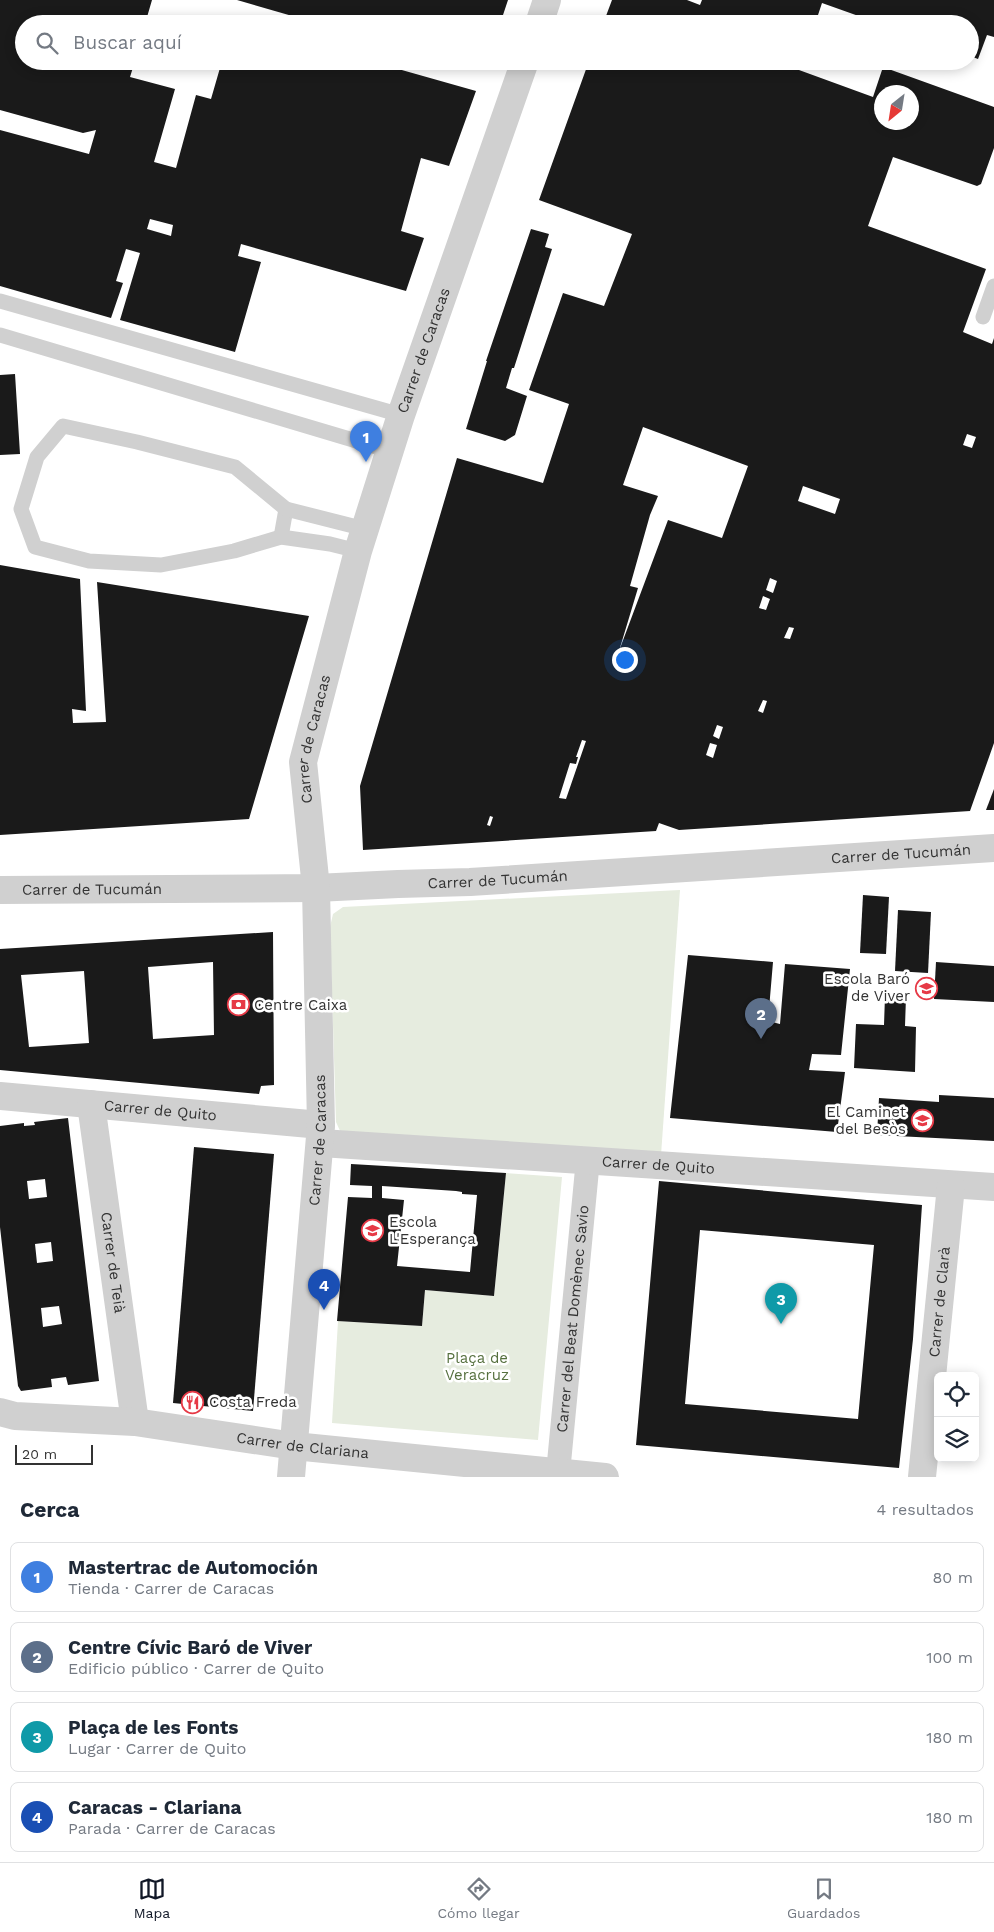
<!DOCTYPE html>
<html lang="es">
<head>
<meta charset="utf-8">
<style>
  :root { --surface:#fff; --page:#f2f2f3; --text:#1f2937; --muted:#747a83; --line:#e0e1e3; --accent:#111827 }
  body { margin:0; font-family:"Work Sans",sans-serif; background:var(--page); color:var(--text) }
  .controls { position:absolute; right:15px; bottom:15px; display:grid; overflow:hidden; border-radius:8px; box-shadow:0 2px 12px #0003 }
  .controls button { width:45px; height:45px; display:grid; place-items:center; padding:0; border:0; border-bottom:1px solid var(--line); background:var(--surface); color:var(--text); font:25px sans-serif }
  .compass { position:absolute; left:874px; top:85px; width:45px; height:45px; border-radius:50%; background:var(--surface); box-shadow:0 2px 12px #0003; rotate:210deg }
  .scale { position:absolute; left:15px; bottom:12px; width:78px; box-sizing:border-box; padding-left:5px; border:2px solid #333; border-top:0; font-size:14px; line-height:18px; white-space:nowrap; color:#333; -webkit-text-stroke:4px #fff; paint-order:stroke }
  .you { position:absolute; left:624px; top:659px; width:18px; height:18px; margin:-12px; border:4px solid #fff; border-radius:50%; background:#1a73e8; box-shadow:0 0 0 8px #1a73e833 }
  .badge { display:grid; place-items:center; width:32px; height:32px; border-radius:50%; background:var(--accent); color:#fff; font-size:16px; font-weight:700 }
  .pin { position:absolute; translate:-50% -41px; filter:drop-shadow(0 1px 2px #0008) }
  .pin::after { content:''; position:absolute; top:26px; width:18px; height:15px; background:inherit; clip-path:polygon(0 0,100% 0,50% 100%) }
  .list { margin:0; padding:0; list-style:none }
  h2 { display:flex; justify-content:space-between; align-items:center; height:65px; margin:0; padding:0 20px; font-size:21px }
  h2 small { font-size:16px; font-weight:400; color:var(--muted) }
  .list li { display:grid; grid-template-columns:32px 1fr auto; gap:15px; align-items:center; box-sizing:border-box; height:70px; margin:0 10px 10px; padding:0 10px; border:1px solid var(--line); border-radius:8px }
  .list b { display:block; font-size:19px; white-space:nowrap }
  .list p { margin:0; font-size:16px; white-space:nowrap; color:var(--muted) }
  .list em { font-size:16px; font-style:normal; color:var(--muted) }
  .icon { flex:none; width:28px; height:28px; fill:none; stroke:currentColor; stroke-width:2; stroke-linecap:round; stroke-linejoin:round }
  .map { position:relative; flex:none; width:994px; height:1477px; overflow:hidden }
  .search { position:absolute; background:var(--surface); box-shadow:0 2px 12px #0003; left:15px; right:15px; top:15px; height:55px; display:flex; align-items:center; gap:12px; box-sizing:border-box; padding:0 18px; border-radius:28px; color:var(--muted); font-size:19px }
  .sheet { height:385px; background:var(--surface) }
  nav { display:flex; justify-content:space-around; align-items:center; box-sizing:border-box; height:70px; border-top:1px solid var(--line); background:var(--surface); font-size:14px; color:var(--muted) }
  nav a { display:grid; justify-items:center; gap:2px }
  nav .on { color:var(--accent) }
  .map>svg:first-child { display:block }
  .green { fill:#e6ecdf }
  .building { fill:#1a1a1a; fill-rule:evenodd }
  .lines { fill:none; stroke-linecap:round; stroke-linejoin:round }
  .service { stroke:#d0d0d0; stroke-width:15 }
  .pedestrian { stroke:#d0d0d0; stroke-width:24 }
  .minor { stroke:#d0d0d0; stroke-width:28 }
  .tertiary { stroke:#d0d0d0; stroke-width:28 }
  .labels { text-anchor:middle; stroke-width:5; stroke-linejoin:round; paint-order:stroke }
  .street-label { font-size:15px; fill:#333; stroke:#fff }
  .poi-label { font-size:15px; fill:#333; stroke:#fff; text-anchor:start }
  .park-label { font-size:15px; fill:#56703f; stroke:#fff }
</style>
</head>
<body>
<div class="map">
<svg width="994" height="1477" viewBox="0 0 994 1477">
  <rect width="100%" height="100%" fill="#fff"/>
  <g class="green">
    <path d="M680 890 661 1155 341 1133 336 1122 330 927 333 914 343 907Z"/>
    <path d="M506 1173 562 1177 538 1440 332 1423 338 1321 422 1326 425 1290 494 1296Z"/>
  </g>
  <g class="building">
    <path d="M0 0H152L145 24H24V61H135L130 77 175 89 154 162 176 168 196 95 211 99 222 61H370L476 91 449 166 421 158 401 231 424 238 406 291 241 244 238 256 261 262 235 352 120 320 140 253 126 249 116 281 123 283 111 318 0 286V130L89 154 96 130 83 133 0 110ZM150 219 173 225 171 236 147 229Z"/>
    <path d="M237 0H508L500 24H320Z"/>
    <path d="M612 0H687L700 5 702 0H994V37L987 35 978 59 970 56V24H881L822 3 815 24H603Z"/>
    <path d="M454 61H486L483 70Z"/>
    <path d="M589 61H802L799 70 873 97 883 67 994 107V148L981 184 977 186 893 157 868 226 986 269 963 332 992 344 994 338V743L970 811 679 830 659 823 656 831 363 850 360 786 457 458 543 483 569 404 529 390 563 293 604 306 632 234 539 200ZM882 92H912V122H882ZM643 427 748 466 722 538 668 520 619 651 638 588 630 586 650 515 658 496 623 485ZM967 434 976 437 972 448 963 445ZM803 486 840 499 835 514 798 501ZM770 578 777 581 773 593 766 590ZM763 596 770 599 766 610 759 608ZM789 627 794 628 790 639 784 638ZM763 700 767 701 763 713 758 711ZM717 725 723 727 719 739 713 736ZM582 740 586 741 566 799 559 798 570 763 576 764 578 757H576ZM710 743 717 745 713 758 706 755ZM490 816 493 817 490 826 487 825Z"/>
    <path d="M531 229 549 234 545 247 552 249 514 368H512L506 388 527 396 515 435 505 441 466 429 487 361H486Z"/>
    <path d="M15 374 20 454 0 455V375Z"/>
    <path d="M0 565 80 579 86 711 72 709 73 723 106 722 97 582 309 616 249 819 0 835Z"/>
    <path d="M994 789V810H986Z"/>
    <path d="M863 895 889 897 886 954 860 953Z"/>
    <path d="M898 910 931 912 928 973 895 971Z"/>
    <path d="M273 932 274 1085 261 1086 259 1094 0 1070V949ZM213 962 214 1035 153 1039 148 967ZM84 971 89 1043 29 1047 21 975Z"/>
    <path d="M688 955 773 962 768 1021 780 1024 785 964 850 969 841 1055 812 1054 809 1070 845 1072 837 1132 670 1118Z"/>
    <path d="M936 962 994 966V1002L934 999Z"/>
    <path d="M885 996 906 997 905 1026 916 1027 915 1072 854 1068 856 1024 884 1025Z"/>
    <path d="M939 1095 994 1098V1141L877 1135 879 1098 939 1102Z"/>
    <path d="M68 1118 99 1381 68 1385 66 1377 51 1379 52 1387 21 1391 18 1386 0 1227V1126L24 1123V1126L35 1125 34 1122ZM45 1179 47 1197 29 1199 27 1181ZM51 1242 53 1261 37 1263 35 1244ZM59 1306 62 1324 43 1327 41 1308Z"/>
    <path d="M194 1147 274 1154 253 1411 173 1403Z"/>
    <path d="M351 1164 506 1173 494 1296 425 1290 422 1326 337 1321 348 1197 372 1198V1186L350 1185ZM382 1186 456 1191 462 1192V1194L477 1195 470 1272 397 1266 404 1200 382 1198Z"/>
    <path d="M659 1181 922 1205 913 1339 899 1468 636 1445ZM700 1230 874 1245 858 1419 685 1404Z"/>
  </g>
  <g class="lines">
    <g class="service">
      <path d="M0 301 401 415"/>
      <path d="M983 317 994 286"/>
      <path d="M0 335 390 451"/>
      <path d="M281 537 286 509"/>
      <path d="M358 551 330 544 281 537 234 551 161 565 89 561 35 547 21 509 37 457 63 426 137 442 235 467 286 509 365 529"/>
    </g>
    <path class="pedestrian" id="s1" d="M558 1473 588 1159"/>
    <g class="minor">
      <path id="s2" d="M0 890 316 888 398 884 470 882 994 848"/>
      <path id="s3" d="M0 1096 321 1125"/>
      <path id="s4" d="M91 1104 135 1422"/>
      <path id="s5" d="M321 1143 994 1187"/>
      <path id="s6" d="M0 1412 15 1416 135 1422 294 1446 605 1477"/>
      <path id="s7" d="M922 1477 951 1186"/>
    </g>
    <g class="tertiary">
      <path d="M539 24 547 0"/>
      <path id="s8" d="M291 1477 321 1125 316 888 303 762 358 551 401 415 525 61"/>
    </g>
  </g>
  <defs>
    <symbol id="school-ring" viewBox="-11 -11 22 22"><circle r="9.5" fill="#fff" stroke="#e63946" stroke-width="1.5"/><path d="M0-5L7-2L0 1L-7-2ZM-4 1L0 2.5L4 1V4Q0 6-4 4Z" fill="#e63946"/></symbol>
    <symbol id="bank-ring" viewBox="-11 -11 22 22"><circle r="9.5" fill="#fff" stroke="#e63946" stroke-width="1.5"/><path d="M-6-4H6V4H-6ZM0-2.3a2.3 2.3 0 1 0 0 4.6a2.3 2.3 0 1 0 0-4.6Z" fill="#e63946"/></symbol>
    <symbol id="restaurant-ring" viewBox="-11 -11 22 22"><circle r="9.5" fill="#fff" stroke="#e63946" stroke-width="1.5"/><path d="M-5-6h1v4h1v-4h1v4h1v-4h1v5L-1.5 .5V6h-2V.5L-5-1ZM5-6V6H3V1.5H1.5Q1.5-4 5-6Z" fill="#e63946"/></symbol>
  </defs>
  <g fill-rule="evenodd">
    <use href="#school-ring" x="914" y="976" width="25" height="25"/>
    <use href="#bank-ring" x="226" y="992" width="25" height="25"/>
    <use href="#school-ring" x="910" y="1108" width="25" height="25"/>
    <use href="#school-ring" x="360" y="1218" width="25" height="25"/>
    <use href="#restaurant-ring" x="180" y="1390" width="25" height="25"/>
  </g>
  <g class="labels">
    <g class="street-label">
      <text dy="5" stroke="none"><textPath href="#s8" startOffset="1146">Carrer de Caracas</textPath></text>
      <text dy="5" stroke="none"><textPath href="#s8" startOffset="741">Carrer de Caracas</textPath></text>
      <text dy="5" stroke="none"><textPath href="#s2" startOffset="902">Carrer de Tucumán</textPath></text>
      <text dy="5" stroke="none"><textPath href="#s2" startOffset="498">Carrer de Tucumán</textPath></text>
      <text dy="5" stroke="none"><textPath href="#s2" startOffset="92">Carrer de Tucumán</textPath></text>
      <text dy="5" stroke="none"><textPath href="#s3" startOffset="161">Carrer de Quito</textPath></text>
      <text dy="5" stroke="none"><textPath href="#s8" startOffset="338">Carrer de Caracas</textPath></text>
      <text dy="5" stroke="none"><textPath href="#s5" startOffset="338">Carrer de Quito</textPath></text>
      <text dy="5" stroke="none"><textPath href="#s4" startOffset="160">Carrer de Teià</textPath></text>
      <text dy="5" stroke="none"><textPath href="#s7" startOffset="176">Carrer de Clarà</textPath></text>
      <text dy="5" stroke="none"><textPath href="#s1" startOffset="155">Carrer del Beat Domènec Savio</textPath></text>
      <text dy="5" stroke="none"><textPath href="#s6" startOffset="305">Carrer de Clariana</textPath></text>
    </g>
    <g class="poi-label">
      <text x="910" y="984" text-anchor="end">Escola Baró<tspan x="910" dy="17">de Viver</tspan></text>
      <text x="254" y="1010">Centre Caixa</text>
      <text x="906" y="1117" text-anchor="end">El Caminet<tspan x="906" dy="17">del Besòs</tspan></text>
      <text x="389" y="1227">Escola<tspan x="389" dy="17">L'Esperança</tspan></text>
      <text x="209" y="1407">Costa Freda</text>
    </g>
    <g class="park-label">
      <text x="477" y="1363">Plaça de<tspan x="477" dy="17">Veracruz</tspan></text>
    </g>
  </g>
</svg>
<div class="controls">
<button><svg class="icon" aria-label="locate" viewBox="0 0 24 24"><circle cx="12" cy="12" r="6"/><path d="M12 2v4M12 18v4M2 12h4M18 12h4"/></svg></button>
<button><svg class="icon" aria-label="layers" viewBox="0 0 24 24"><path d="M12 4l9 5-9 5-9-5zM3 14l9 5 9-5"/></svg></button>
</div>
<svg class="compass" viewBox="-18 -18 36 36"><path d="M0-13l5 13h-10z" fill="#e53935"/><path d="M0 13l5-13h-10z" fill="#747a83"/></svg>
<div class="scale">20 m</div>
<div class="you"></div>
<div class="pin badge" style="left:366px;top:462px;background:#3f7fe0">1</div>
<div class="pin badge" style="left:761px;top:1039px;background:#5c6f8a">2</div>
<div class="pin badge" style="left:781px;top:1324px;background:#0f9aa8">3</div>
<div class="pin badge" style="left:324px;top:1310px;background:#1a4fb4">4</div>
<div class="search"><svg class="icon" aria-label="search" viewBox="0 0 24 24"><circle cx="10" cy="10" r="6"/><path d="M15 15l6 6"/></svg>Buscar aquí</div>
</div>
<section class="sheet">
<h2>Cerca<small>4 resultados</small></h2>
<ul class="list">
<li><span class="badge" style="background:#3f7fe0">1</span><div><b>Mastertrac de Automoción</b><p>Tienda · Carrer de Caracas</p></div><em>80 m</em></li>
<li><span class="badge" style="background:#5c6f8a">2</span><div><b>Centre Cívic Baró de Viver</b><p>Edificio público · Carrer de Quito</p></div><em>100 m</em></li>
<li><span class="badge" style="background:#0f9aa8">3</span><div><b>Plaça de les Fonts</b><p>Lugar · Carrer de Quito</p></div><em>180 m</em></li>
<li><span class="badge" style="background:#1a4fb4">4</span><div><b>Caracas - Clariana</b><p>Parada · Carrer de Caracas</p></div><em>180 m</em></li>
</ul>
</section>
<nav>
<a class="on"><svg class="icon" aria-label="map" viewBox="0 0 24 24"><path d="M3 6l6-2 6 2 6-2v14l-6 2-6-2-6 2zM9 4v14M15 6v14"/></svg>Mapa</a>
<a><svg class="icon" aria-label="directions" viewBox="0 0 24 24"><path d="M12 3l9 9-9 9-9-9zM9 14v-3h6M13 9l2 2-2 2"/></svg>Cómo llegar</a>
<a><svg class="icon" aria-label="saved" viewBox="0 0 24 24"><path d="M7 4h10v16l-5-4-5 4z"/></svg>Guardados</a>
</nav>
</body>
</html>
